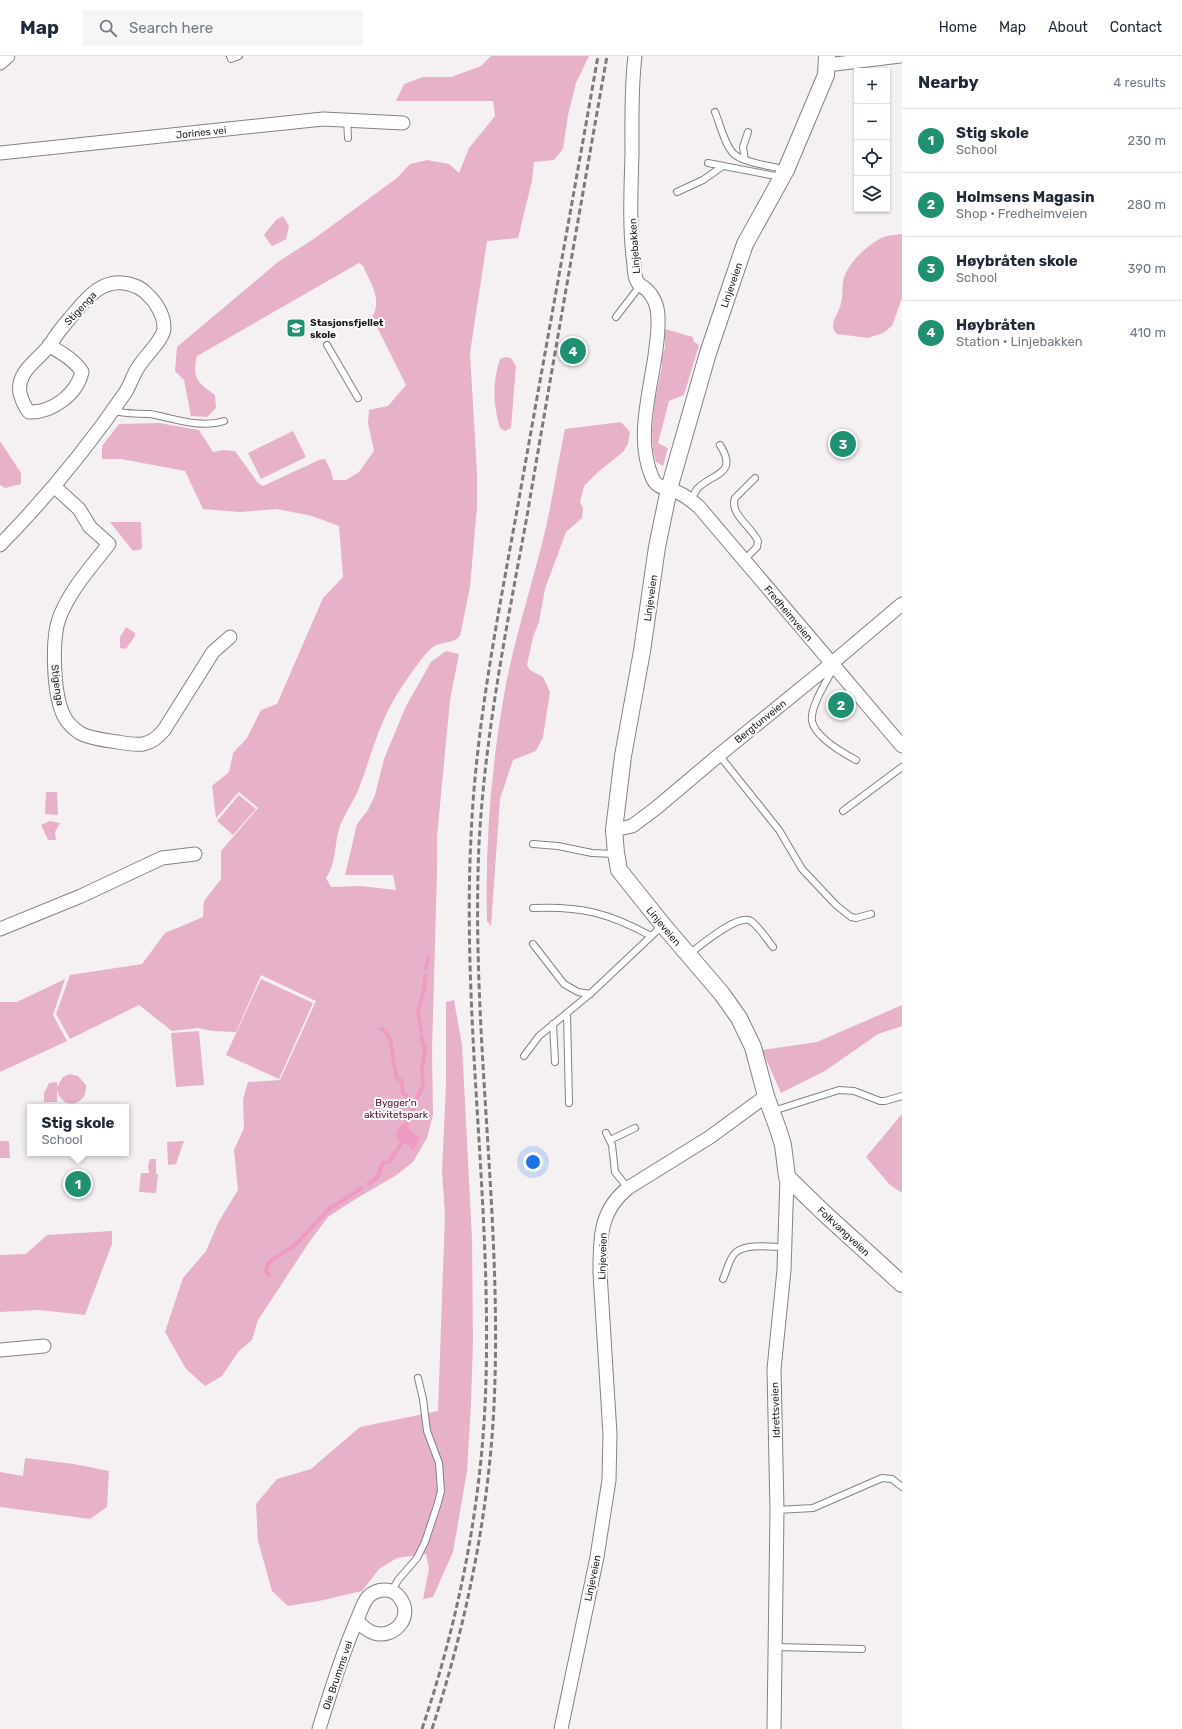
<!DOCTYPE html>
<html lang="en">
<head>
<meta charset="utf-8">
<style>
  :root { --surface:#fff; --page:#f6f6f7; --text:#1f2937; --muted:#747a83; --line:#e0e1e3; --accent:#1f9072 }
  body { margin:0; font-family:Rubik,sans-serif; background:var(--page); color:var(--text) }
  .controls { position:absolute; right:12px; top:12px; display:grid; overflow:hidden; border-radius:0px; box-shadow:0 1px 3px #0004 }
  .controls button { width:36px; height:36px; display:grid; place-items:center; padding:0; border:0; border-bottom:1px solid var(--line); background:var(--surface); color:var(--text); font:20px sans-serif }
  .you { position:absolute; left:533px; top:1106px; width:14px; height:14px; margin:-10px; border:3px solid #fff; border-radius:50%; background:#1a73e8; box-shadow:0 0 0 6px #1a73e833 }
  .badge { display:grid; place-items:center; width:26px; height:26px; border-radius:50%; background:var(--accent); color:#fff; font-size:13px; font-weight:700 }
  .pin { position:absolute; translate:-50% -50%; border:2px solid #fff; box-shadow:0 1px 4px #0006 }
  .popup { position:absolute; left:27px; top:1048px; width:102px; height:52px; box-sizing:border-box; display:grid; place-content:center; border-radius:0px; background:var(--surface); filter:drop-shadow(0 1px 3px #0005); font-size:13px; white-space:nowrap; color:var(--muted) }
  .popup b { font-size:15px; color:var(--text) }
  .popup::after { content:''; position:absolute; left:50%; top:100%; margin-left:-8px; border:8px solid transparent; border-top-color:var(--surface) }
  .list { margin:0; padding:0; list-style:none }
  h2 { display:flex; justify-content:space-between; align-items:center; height:52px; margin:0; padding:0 16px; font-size:17px }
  h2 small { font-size:13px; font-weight:400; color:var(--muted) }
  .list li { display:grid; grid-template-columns:26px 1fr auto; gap:12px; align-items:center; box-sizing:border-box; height:64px; padding:0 16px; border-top:1px solid var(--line) }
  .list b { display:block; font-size:15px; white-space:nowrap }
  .list p { margin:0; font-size:13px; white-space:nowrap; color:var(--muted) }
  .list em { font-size:13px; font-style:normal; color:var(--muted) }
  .icon { flex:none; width:22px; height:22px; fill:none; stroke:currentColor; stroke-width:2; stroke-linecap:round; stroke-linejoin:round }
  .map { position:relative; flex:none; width:902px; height:1673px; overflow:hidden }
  header { display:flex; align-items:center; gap:24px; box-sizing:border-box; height:56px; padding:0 20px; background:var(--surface); border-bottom:1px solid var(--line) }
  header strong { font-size:19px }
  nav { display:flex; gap:22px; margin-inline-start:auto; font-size:14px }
  .search { width:280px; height:36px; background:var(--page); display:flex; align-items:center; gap:10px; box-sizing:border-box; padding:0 14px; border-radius:0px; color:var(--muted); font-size:15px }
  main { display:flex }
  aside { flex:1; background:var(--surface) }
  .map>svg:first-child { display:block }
  .green { fill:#e8b1ca }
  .water { fill:#ee9bc3 }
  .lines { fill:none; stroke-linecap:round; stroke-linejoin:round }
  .stream { stroke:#ee9bc3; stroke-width:4 }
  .service-casing { stroke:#858183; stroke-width:8 }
  .minor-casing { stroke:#858183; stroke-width:15 }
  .tertiary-casing { stroke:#858183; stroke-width:18 }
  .service { stroke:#fff; stroke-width:6 }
  .minor { stroke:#fff; stroke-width:13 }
  .tertiary { stroke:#fff; stroke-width:16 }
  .rail { stroke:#7c7a7a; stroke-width:3; stroke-dasharray:6 3; stroke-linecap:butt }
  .labels { text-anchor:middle; stroke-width:4; stroke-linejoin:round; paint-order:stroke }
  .street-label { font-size:10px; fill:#1d1c1c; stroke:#fff }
  .poi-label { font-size:10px; font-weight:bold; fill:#1d1c1c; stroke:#fff; text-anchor:start }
  .park-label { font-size:10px; fill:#520835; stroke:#fff }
</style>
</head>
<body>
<header>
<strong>Map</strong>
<div class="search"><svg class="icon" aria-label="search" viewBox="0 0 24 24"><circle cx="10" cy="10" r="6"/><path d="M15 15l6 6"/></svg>Search here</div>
<nav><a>Home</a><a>Map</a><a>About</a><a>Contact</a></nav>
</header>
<main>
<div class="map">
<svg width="902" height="1673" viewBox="0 0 902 1673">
  <rect width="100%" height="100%" fill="#f5f1f2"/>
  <g class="green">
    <path d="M491 0H589L576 27 568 59 563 93 554 104 534 106 532 125 518 182 487 185 470 297 477 417V451L470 531 460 580C454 588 441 585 433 591 423 598 398 636 392 647 377 674 370 704 359 732 354 745 345 757 340 770 334 788 337 806 326 822L331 831 360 830 396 834 393 819H345L357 768 368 754 375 739 384 703 406 650 431 606 446 595 459 598 450 644 437 781V815L432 995 433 1059 427 1082 413 1106 395 1120 354 1144 328 1161 310 1185 258 1264 252 1284 239 1295 222 1320 205 1330 186 1313 165 1276 183 1222 206 1195 219 1165 238 1134 234 1094 244 1072 243 1043 248 1026 280 1024 316 945 261 919 236 976 213 975 198 972 172 975 139 949 70 983 56 958 70 919 142 908 165 877 203 861 204 845 221 823V795L258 752 239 736 216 762 212 730 229 716 233 697 247 682 261 654 277 648 323 542 343 521 339 470 312 460 277 453 240 456 203 453 185 415 121 403H102V390L119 368 159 367 199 374 213 396 223 394 235 395 258 427 263 430 319 404 325 403 331 415 333 424H346L359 416 374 395 368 367 369 354 388 350 406 329 372 261C383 244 370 226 363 210L359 207 197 300C192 322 197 326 215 339L216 352 207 361 191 360 184 324 175 315 177 291 278 206 315 182 397 122 410 108 427 104 449 108 459 117 469 92 495 60 493 45H396L404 28 423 21H451L481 10Z"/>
    <path d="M283 160 289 170 286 183 273 190 271 189 264 179 276 164Z"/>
    <path d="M902 178V242L892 270 883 277 868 282 837 278C827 269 839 258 841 247 843 240 842 233 843 226 845 209 869 187 884 181 889 179 896 179 902 178Z"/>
    <path d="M665 273 693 281 694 286 699 289 684 339 669 345 658 387 668 392 663 410 656 406 653 395 652 375 655 344 662 310 661 303 665 292Z"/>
    <path d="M506 301 511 302 516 310 511 372 505 375 500 372C493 349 492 326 500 303Z"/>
    <path d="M621 366 630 376 628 388 623 396 598 416 584 430 580 446 583 452 582 462 566 476 545 533 539 566 533 581 527 609 530 614 543 621 550 636 543 681 536 695 513 704 500 743 491 870 487 865C485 789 491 713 504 639 514 582 533 527 546 471 553 439 558 406 565 373Z"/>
    <path d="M293 375 306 401 261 423 248 397Z"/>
    <path d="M0 385 21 417V428L5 432 0 429Z"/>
    <path d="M110 466H141L142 493 133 495Z"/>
    <path d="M126 571 135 577V580L126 593 120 592V581Z"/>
    <path d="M46 736H57L58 759 45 758Z"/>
    <path d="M239 739 256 753 233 779 217 765Z"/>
    <path d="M50 765 60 767 55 776 56 784H48L41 769Z"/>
    <path d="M65 923 53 959 67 985 0 1016V946H17Z"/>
    <path d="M261 923 313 947 279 1023 226 999Z"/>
    <path d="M454 944 462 989 472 1182 473 1286 471 1347 467 1415 453 1496 433 1541 423 1543 429 1513 426 1498 397 1502 379 1513 362 1535 319 1545 288 1550 272 1535 258 1485 256 1448 277 1423 311 1413 360 1371 438 1355 445 1158 442 1116 446 1028V946Z"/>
    <path d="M902 949V970L878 978 825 1015 781 1037 762 994 817 986Z"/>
    <path d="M199 975 204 1029 176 1031 171 977Z"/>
    <path d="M70 1018 78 1020 86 1029C88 1050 62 1055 57 1034V1046H44V1037L49 1027 57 1026V1031L63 1021Z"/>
    <path d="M902 1058V1137L890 1129 866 1101Z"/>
    <path d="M0 1085H9L10 1102H0Z"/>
    <path d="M184 1085 176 1108 168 1109 167 1086Z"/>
    <path d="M150 1103H156V1118H158L156 1137 139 1136 141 1117H149L148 1110Z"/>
    <path d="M112 1175V1188L85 1259 39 1254 0 1256V1199L26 1198 47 1179Z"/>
    <path d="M25 1402 74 1408 109 1415 107 1451 90 1463 0 1451V1416L23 1420Z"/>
  </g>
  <path class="water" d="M403 1068H406L412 1076 420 1082 414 1092 416 1098 412 1092 396 1083C395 1077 398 1071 403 1068Z"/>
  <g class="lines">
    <g class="stream">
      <path d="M426 912 428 902"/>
      <path d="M381 973C392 977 391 991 393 1001 393 1007 396 1013 396 1020L402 1026 403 1037 409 1042V1049L414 1052"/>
      <path d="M421 975 418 955 425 930V919"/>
      <path d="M419 1037 423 1029 422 1013 425 994 421 980"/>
      <path d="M406 1074 407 1065 418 1040"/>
      <path d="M368 1128 377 1122 383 1107 389 1106C394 1096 401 1091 404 1082"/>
      <path d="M269 1219 266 1214 268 1208 272 1204 294 1190 328 1154 362 1132"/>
    </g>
    <defs>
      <g id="service">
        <path d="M230 0 231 3 239 0"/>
        <path d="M715 56C720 68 725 90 734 98 744 107 771 110 784 113"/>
        <path d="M347 63 348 82"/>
        <path d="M745 104 743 91 748 76"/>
        <path d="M708 107 781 121"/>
        <path d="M677 136 703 124 723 110"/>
        <path d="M616 261 636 235 639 228"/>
        <path d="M327 289 358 342"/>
        <path d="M112 354C125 359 137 357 150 358 173 362 200 373 224 365"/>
        <path d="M691 444C693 440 695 436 697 433 712 417 739 419 720 389"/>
        <path d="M744 504 757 491 758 485C752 471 729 458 735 442L755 422"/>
        <path d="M834 611C827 625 810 650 812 665 815 681 843 697 856 704"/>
        <path d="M719 699 779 774 802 813 836 849 851 861 856 862 871 858"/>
        <path d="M843 755 902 711"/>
        <path d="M533 788 558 790 592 797 615 798"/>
        <path d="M533 852C581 850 609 857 651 880"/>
        <path d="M533 888 564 928 578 936 590 938"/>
        <path d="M689 898C700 890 738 857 751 865 759 871 767 883 773 891"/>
        <path d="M567 957 569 1047"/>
        <path d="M553 968 555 1006"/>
        <path d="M524 1000 539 980 590 938 663 869"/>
        <path d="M773 1055 839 1034 854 1035 880 1045H885L902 1040"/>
        <path d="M606 1077 612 1089 615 1116 628 1132"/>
        <path d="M610 1084 635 1072"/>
        <path d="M723 1223C727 1215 729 1203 735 1197 746 1187 771 1191 785 1191"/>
        <path d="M777 1454 813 1452 882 1422 892 1423 902 1431"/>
        <path d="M392 1535 398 1524 417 1502 425 1486 437 1450 441 1435 439 1407 427 1375 423 1343 418 1322"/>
        <path d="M775 1591 862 1593"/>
      </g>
      <g id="minor">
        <path d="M635 0C631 32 632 64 632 97 631 134 629 172 634 209 634 215 635 222 638 227 641 230 645 232 647 234 655 242 658 251 658 262 660 311 631 373 652 421 657 434 668 431 679 437 686 440 692 445 699 451L902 690"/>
        <path d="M0 7 8 0"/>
        <path d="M827 9 900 0"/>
        <path d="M0 97 323 63 403 67"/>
        <path d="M55 431 79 453 90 471 109 488C91 511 71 533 60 560 51 582 53 641 65 662 68 667 74 673 80 677 90 683 106 684 118 686 139 690 150 691 164 674L213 596 230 581"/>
        <path d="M0 489C46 442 88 391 125 337 131 328 133 318 139 310 145 300 164 283 164 272 164 259 156 246 147 238 142 232 136 230 129 228 102 221 86 243 70 262 64 269 57 277 52 286 41 303 16 314 20 337 22 345 24 350 29 356 52 357 77 338 82 316 75 304 61 297 49 289"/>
        <path d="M614 774 632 770 655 753 719 699 831 608 902 548"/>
        <path d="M0 873 81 840 162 802 195 798"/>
        <path d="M0 1294 44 1290"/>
        <path d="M319 1673C330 1637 341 1601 356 1566 360 1558 362 1548 368 1541 377 1532 393 1531 400 1542 414 1560 395 1583 374 1577 367 1575 362 1570 357 1565"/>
        <path d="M561 1673 597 1501 609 1424 610 1378 600 1217C600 1183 599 1155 628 1132L710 1081 766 1040"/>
        <path d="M774 1673 777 1454 774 1313 784 1214 787 1121"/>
      </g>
      <path id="tertiary" d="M827 0 826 19 786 114 745 188 708 297 669 433 657 491 642 595 623 700 614 774 616 797 619 814 663 869 722 938 739 962 753 991 766 1040 778 1073 783 1089 787 1121 824 1157 902 1228"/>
    </defs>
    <use href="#service" class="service-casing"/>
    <use href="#minor" class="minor-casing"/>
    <use href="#tertiary" class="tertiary-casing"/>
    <use href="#service" class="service"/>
    <use href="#minor" class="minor"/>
    <use href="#tertiary" class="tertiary"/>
    <g class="rail">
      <path d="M422 1673C460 1560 483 1442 486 1323 491 1142 462 961 471 780 476 667 499 555 519 443 545 296 572 148 598 0"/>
      <path d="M432 1673C469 1560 492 1442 495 1323 500 1145 471 967 479 788 485 678 507 569 527 460 553 307 580 153 607 0"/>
    </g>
  </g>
  <defs>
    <symbol id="school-square" viewBox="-11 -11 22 22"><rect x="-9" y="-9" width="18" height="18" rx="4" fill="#1f9072" stroke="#fff"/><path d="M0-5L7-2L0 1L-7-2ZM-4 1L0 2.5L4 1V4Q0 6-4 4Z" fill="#fff"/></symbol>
  </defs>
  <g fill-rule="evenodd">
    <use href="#school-square" x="285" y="261" width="22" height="22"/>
  </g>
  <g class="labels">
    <g class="street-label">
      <text transform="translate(201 76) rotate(-6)" y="4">Jorines vei</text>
      <text transform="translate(634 190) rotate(-94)" y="4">Linjebakken</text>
      <text transform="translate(731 229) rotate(-71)" y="4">Linjeveien</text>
      <text transform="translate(80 252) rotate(-47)" y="4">Stigenga</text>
      <text transform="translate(650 542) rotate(-82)" y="4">Linjeveien</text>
      <text transform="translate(789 557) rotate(50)" y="4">Fredheimveien</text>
      <text transform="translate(58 629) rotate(82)" y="4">Stigenga</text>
      <text transform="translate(760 665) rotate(-39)" y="4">Bergtunveien</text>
      <text transform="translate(664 870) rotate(50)" y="4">Linjeveien</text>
      <text transform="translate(844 1175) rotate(43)" y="4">Folkvangveien</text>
      <text transform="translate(602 1200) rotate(-88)" y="4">Linjeveien</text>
      <text transform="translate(775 1354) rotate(-92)" y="4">Idrettsveien</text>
      <text transform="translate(592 1522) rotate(-78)" y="4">Linjeveien</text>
      <text transform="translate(337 1619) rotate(-71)" y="4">Ole Brumms vei</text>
    </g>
    <g class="poi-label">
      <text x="310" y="270">Stasjonsfjellet<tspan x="310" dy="12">skole</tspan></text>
    </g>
    <g class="park-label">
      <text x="396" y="1050">Bygger'n<tspan x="396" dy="12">aktivitetspark</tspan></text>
    </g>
  </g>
</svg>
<div class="controls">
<button>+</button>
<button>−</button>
<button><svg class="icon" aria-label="locate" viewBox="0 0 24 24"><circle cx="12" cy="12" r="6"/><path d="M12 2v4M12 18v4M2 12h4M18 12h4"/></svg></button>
<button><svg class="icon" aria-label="layers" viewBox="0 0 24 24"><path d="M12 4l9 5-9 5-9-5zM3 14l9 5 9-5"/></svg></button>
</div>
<div class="you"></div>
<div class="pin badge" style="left:78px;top:1128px">1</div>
<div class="popup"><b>Stig skole</b>School</div>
<div class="pin badge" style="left:841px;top:649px">2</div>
<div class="pin badge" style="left:843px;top:388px">3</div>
<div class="pin badge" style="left:573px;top:295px">4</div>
</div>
<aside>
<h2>Nearby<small>4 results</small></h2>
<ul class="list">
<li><span class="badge">1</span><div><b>Stig skole</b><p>School</p></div><em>230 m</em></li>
<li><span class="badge">2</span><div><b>Holmsens Magasin</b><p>Shop · Fredheimveien</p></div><em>280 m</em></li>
<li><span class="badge">3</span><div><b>Høybråten skole</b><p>School</p></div><em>390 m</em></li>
<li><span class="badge">4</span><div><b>Høybråten</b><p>Station · Linjebakken</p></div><em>410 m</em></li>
</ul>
</aside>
</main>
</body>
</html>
